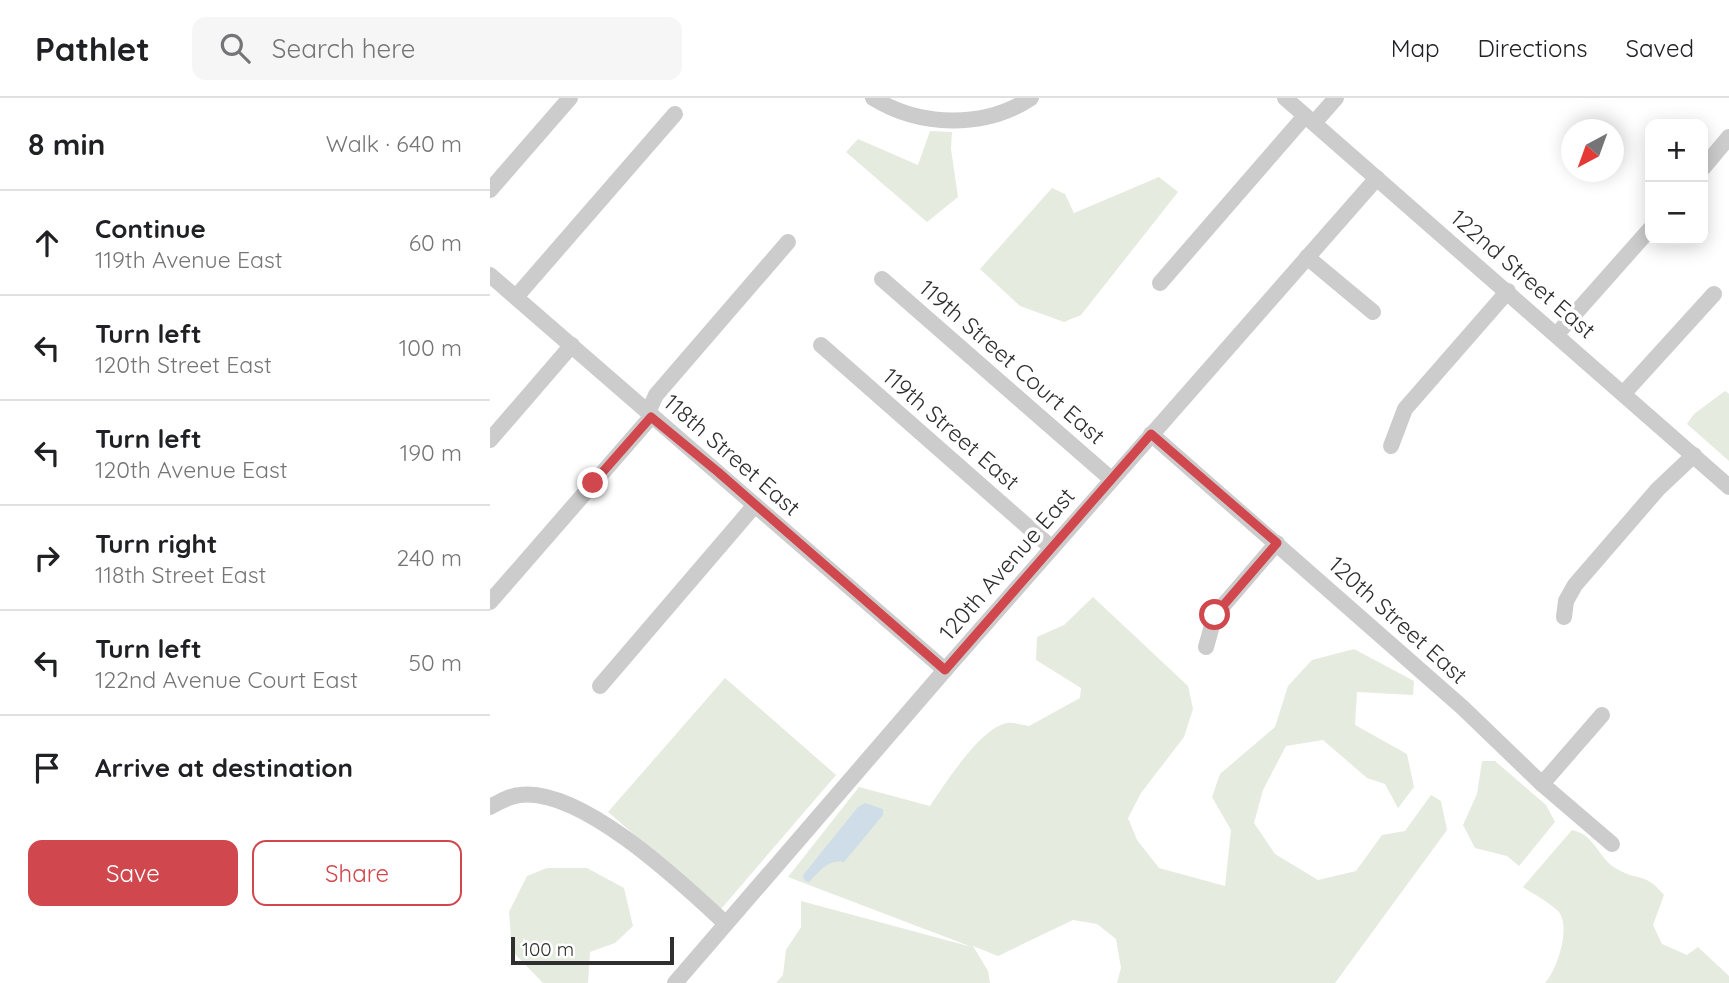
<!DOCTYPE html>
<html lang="en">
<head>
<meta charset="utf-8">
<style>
  :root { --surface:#fff; --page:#f6f6f6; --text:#202124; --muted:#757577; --line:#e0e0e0; --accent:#d0484e }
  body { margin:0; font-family:Quicksand,sans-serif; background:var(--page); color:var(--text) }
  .controls { position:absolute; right:21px; top:21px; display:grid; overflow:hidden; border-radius:14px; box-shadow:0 4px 18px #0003 }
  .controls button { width:63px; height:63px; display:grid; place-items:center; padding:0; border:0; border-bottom:2px solid var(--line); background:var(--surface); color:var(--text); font:35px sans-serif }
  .compass { position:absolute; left:1071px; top:21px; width:63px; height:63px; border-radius:50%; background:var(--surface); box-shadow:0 4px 18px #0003; rotate:221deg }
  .scale { position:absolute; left:21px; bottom:18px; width:163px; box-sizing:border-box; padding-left:7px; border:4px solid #2f2f2f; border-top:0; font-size:19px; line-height:24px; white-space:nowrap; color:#2f2f2f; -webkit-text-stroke:5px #fff; paint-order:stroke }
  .stop { position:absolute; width:21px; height:21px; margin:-16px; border:5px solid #d0484e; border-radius:50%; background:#fff }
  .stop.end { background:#d0484e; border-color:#fff; box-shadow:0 2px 7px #0008 }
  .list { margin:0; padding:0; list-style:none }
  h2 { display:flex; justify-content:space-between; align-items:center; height:91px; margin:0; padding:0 28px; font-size:30px }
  h2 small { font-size:23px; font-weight:400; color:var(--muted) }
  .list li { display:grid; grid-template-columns:46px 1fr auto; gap:21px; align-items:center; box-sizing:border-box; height:105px; padding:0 28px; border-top:2px solid var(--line) }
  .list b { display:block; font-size:26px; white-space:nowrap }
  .list p { margin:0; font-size:23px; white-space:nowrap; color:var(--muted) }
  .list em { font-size:23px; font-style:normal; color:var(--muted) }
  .actions { display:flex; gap:14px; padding:21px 28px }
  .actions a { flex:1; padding:16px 0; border:2px solid var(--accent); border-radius:14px; text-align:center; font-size:24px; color:var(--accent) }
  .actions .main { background:var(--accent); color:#fff }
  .icon { flex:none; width:38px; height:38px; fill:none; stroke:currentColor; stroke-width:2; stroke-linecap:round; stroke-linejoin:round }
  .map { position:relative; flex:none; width:1239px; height:885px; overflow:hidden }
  header { display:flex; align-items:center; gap:42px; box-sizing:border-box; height:98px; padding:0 35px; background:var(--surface); border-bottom:2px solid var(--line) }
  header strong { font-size:33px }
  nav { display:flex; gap:38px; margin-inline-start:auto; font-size:24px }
  .search { width:490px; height:63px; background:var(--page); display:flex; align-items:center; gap:18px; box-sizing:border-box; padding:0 24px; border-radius:14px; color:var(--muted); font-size:26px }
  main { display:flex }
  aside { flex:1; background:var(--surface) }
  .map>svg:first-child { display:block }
  .green { fill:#e5ebdf }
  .water { fill:#cedde8 }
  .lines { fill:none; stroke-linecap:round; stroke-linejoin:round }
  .minor { stroke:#ccc; stroke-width:16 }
  .route { stroke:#d0484e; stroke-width:9 }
  .labels { text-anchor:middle; stroke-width:7; stroke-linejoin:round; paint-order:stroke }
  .street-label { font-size:23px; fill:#2f2f2f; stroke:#fff }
</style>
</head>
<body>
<header>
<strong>Pathlet</strong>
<div class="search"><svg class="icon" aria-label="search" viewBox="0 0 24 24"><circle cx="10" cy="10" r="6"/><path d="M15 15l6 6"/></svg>Search here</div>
<nav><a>Map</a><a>Directions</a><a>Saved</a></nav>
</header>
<main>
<aside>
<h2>8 min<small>Walk · 640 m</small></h2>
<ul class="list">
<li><svg class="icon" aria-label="ahead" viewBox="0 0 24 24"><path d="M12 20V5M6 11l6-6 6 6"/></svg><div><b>Continue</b><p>119th Avenue East</p></div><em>60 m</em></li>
<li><svg class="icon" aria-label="left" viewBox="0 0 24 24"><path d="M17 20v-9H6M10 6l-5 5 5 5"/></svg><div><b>Turn left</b><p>120th Street East</p></div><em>100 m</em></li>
<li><svg class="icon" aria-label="left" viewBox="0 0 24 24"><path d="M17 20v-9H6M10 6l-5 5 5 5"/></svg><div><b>Turn left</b><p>120th Avenue East</p></div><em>190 m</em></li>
<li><svg class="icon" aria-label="right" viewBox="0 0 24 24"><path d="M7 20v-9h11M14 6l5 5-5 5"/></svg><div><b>Turn right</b><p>118th Street East</p></div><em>240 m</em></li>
<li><svg class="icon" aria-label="left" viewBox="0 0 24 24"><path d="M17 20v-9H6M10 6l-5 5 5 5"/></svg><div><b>Turn left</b><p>122nd Avenue Court East</p></div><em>50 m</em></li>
<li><svg class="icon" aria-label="arrive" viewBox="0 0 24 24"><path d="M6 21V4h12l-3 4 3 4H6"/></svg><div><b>Arrive at destination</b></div></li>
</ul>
<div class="actions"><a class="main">Save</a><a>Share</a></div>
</aside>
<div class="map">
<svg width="1239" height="885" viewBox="0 0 1239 885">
  <rect width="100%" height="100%" fill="#fff"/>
  <g class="green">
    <path d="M440 33 462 34 461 51 468 99 437 124 356 54 368 41 428 67Z"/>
    <path d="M669 79 688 94 591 217 574 224 530 208 490 171 562 90 575 96 584 115Z"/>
    <path d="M1235 293 1239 296V363L1197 326 1204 316Z"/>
    <path d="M603 499 698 588 703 611 694 639 651 695 638 720 647 742 669 770 735 788 741 732 722 699 730 676 785 629 798 588 822 562 864 551 924 583 923 597 867 594 865 627 917 656 924 689 908 710 895 686 877 680 833 642 796 648 773 692 764 725 785 756 828 782 866 773 892 737 915 733 941 697 951 703 957 732 845 885H627L631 870 626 841 607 826 583 822 508 858 483 848 498 873 500 885H286L293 877 296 852 311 829V803L482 849 298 779 369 689 440 708C455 686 490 630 517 625 523 624 533 627 539 628L590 600 591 590 546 562 547 539 574 527Z"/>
    <path d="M235 580 346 677 231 811 118 714Z"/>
    <path d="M992 663H1005L1056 707 1065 724 1029 768 1017 758 985 750 973 727 987 696Z"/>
    <path d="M1082 732C1106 737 1108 761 1127 771 1149 784 1154 773 1174 797L1163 827 1172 846 1197 857 1208 849 1239 878V885H1055C1067 872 1081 830 1069 814 1062 806 1042 795 1033 789Z"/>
    <path d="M57 770H97L134 790 143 828 125 845 100 854 98 885H53L22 853 19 814 37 778Z"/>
  </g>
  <path class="water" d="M375 705 393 711V717L354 764C338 761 331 772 319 784L316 783 313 780 314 776 368 709Z"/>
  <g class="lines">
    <g class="minor">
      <path d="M383 0C430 29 494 31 541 0"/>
      <path d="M795 0 1239 389"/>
      <path d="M824 25 846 0"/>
      <path d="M1213 70 1239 39"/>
      <path d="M0 92 80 0"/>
      <path d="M817 159 883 214"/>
      <path d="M0 177 455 572"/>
      <path d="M392 181 621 381"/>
      <path d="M670 185 815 18"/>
      <path d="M26 199 185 16"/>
      <path d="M1067 236 1160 131"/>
      <path d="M331 247 562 450"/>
      <path d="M1134 295 1224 196"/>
      <path d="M661 336 972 609 1052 686 1122 746"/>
      <path d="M0 342 82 247"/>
      <path d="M901 348 915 311 1018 193"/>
      <path d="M0 504 161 319 160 310 166 297 298 144"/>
      <path d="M1074 519 1076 503 1085 487 1168 391 1204 357"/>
      <path d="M716 549 725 517 787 445"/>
      <path d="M110 588 265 407"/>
      <path d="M1052 686 1112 617"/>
      <path d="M0 709C9 704 19 698 30 697 91 689 192 785 235 825"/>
      <path d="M185 885 455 572 887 80"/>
    </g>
  </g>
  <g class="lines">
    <path class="route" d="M103 385 161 319 228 374 455 572 661 336 787 445 725 517"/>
  </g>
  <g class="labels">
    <g class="street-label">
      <text transform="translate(1033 176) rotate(41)" y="8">122nd Street East</text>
      <text transform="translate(522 264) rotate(41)" y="8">119th Street Court East</text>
      <text transform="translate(461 331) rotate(41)" y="8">119th Street East</text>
      <text transform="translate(242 357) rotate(41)" y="8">118th Street East</text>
      <text transform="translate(517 466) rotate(-49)" y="8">120th Avenue East</text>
      <text transform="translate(908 522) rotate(42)" y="8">120th Street East</text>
    </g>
  </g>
</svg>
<div class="controls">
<button>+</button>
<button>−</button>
</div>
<svg class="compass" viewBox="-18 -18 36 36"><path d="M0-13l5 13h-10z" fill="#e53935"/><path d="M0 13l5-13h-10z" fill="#757577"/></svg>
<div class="scale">100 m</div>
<div class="stop" style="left:725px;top:517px"></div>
<div class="stop end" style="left:103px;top:385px"></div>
</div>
</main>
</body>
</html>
